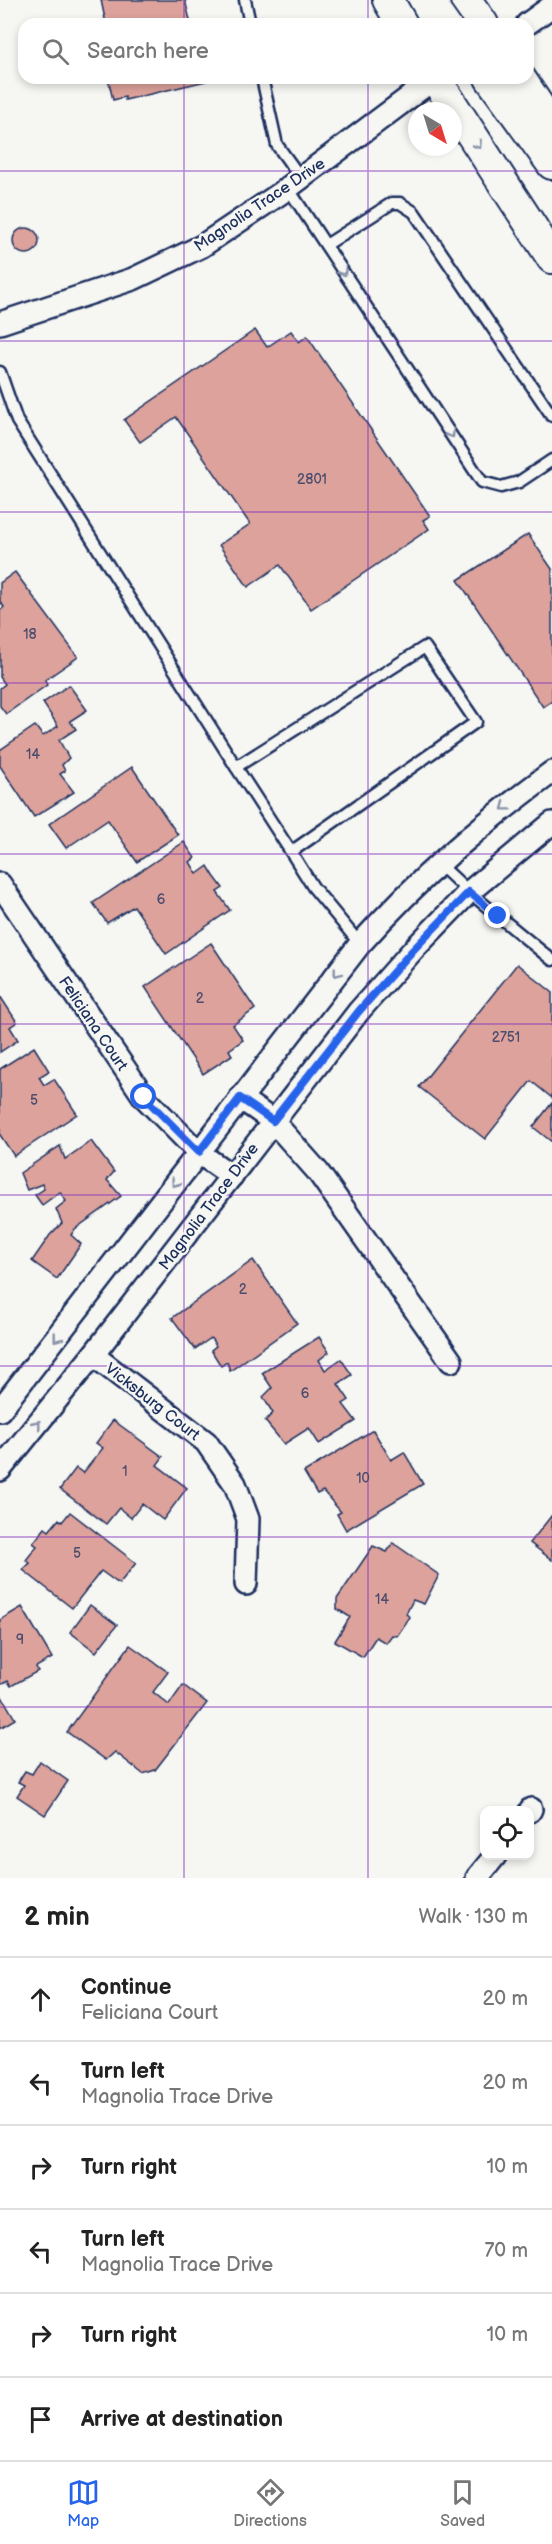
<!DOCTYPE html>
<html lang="en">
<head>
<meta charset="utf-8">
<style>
  :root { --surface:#fff; --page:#f2f2f2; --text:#222; --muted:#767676; --line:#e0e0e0; --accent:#2563eb }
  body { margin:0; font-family:"Balsamiq Sans",sans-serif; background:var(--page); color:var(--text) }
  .controls { position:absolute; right:18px; bottom:18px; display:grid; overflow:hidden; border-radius:12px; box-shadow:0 3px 9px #0003 }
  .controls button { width:54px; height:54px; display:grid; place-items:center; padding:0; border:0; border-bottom:2px solid var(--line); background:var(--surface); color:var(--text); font:30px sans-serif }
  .compass { position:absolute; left:408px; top:102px; width:54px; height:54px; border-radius:50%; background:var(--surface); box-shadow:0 3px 9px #0003; rotate:142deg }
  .stop { position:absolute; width:18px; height:18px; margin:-14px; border:4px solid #2563eb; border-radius:50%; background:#fff }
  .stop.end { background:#2563eb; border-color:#fff; box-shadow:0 2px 6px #0008 }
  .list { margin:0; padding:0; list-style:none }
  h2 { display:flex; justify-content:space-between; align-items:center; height:78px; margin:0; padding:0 24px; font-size:26px }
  h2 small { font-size:20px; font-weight:400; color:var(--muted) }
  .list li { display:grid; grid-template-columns:39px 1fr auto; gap:18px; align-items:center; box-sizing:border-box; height:84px; padding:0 24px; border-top:2px solid var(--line) }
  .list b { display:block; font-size:22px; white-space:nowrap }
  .list p { margin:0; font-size:20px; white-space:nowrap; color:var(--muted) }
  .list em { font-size:20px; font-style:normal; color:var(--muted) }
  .icon { flex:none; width:33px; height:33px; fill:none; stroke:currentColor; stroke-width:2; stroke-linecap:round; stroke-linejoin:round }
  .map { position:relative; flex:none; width:552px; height:1878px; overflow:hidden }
  .search { position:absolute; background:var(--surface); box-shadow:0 3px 9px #0003; left:18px; right:18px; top:18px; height:66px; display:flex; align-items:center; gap:15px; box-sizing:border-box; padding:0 21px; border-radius:18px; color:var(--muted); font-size:22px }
  .sheet { height:582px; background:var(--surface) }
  nav { display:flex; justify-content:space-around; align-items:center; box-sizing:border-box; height:84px; border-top:2px solid var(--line); background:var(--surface); font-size:16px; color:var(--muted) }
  nav a { display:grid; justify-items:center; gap:3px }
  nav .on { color:var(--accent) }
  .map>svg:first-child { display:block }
  .building { fill:#dca29b; stroke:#1b2f5e; stroke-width:1.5 }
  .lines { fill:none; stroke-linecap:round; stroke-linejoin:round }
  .lane-casing { stroke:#1b2f5e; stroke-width:15 }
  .street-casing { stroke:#1b2f5e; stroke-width:26 }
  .secondary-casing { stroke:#1b2f5e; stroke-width:34 }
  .lane { stroke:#f6f6f2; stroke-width:10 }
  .street { stroke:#f6f6f2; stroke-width:21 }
  .secondary { stroke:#f6f6f2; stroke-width:30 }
  .oneway { stroke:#8892a8 }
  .route { stroke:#2563eb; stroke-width:8 }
  .grid { fill:none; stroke:#7b2cbf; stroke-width:1.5; stroke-opacity:0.55 }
  .labels { text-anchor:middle; stroke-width:5; stroke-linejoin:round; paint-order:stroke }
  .number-label { font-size:14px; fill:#4b4c6d }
  .street-label { font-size:16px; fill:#1b2f5e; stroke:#f6f6f2 }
</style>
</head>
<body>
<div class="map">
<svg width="552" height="1878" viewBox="0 0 552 1878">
  <rect width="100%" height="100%" fill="#f6f6f2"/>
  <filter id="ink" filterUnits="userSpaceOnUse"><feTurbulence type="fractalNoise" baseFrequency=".0167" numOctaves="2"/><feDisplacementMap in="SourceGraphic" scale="12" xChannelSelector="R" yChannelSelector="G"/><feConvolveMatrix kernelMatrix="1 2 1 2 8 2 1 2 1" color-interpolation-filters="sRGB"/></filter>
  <g filter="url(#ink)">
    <g class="building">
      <path d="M101 0H185L191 24H106Z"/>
      <path d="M108 78H205L206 81 125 100V97L113 100Z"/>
      <circle cx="26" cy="241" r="13"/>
      <path d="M255 330 267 347 291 331 299 342 307 336 430 516 423 520 429 529 311 609 280 565 248 587 219 545 250 524 176 417 140 442 124 420Z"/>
      <path d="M528 534 552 569V701L543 707 458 580Z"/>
      <path d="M15 572 78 657 45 680 47 685 6 714 0 706V688L5 684 0 677V611L4 607 0 601V583Z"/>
      <path d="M69 685 87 710 70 721 76 729 59 740 69 758 62 765 65 771 60 774 74 792 34 817 0 766V750L35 726 43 736 58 726 43 703Z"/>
      <path d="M132 767 178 835 137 862 108 820 66 848 49 824Z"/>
      <path d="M184 842 195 858 190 862 197 874 208 866 214 876 223 888 217 892 230 910 166 954 134 906 107 923 93 903Z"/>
      <path d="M211 943 255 1009 233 1025 243 1040 229 1050 232 1055 203 1074 145 987Z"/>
      <path d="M517 964 552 992V1098L531 1081 485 1139 419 1087Z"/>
      <path d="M0 996 17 1022 10 1027 18 1040 0 1052Z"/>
      <path d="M34 1047 49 1071 39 1077 44 1085 54 1079 77 1114 14 1156 0 1135V1069Z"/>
      <path d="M552 1103V1142L533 1127Z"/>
      <path d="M91 1141 114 1172 107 1180 121 1196 75 1229 71 1235 81 1244 57 1279 32 1261 50 1235 62 1223 56 1209 66 1201 60 1192 42 1205 35 1195 44 1189 42 1184 27 1190 20 1173 60 1146 65 1159Z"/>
      <path d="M253 1260 297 1323 230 1371 227 1362 221 1366 211 1350 216 1346 211 1338 195 1349 172 1318Z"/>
      <path d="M319 1337 329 1352 319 1360 325 1370 341 1359 352 1375 338 1384 349 1400 343 1404 356 1421 319 1444 309 1428 284 1444 265 1421 273 1413 263 1397 272 1388 262 1373Z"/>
      <path d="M113 1420 163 1457 157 1465 187 1488 163 1520 142 1504 131 1518 119 1508 106 1524 60 1489 76 1468 83 1473 103 1448 96 1443Z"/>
      <path d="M373 1430 391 1460 404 1452 423 1484 346 1530 337 1514 341 1512 323 1491 317 1494 304 1472Z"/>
      <path d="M70 1512 136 1563 119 1584 101 1571 72 1608 23 1570 30 1563 26 1560 37 1546 33 1543 45 1528 49 1531 59 1519 62 1522Z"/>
      <path d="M552 1515V1560L530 1543Z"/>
      <path d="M393 1543 439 1575 424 1604 413 1600 406 1614 410 1617 397 1636 392 1635 386 1643 376 1637 363 1657 335 1641 350 1617 337 1609V1599L373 1546 387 1552Z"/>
      <path d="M90 1605 117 1625 96 1652 70 1632Z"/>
      <path d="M22 1607 52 1658 36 1667 38 1671 11 1686 8 1681 0 1685V1620Z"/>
      <path d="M130 1645 168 1672 153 1692 169 1705 183 1685 207 1703 155 1770 143 1774 115 1752 106 1760 67 1732Z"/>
      <path d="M0 1693 15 1719 0 1728Z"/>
      <path d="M40 1761 68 1781 45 1815 17 1796 24 1785 18 1782 25 1771 32 1774Z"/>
    </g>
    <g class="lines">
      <defs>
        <g id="lane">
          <path d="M245 0 250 24"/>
          <path d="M262 78 277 145 300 177"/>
          <path d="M288 188 482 482 501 487 519 482 552 460"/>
          <path d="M326 245 392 203H400L414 212 552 416"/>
          <path d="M0 372 17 421 236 767"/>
          <path d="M425 647 476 722 291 852 236 767Z"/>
          <path d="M291 852 313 887 360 944"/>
          <path d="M438 863 469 892 552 960"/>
        </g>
        <g id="street">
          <path d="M527 24 552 6"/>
          <path d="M0 323 133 279 202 246 281 193 435 78"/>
          <path d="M0 884 144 1097 199 1153 232 1176"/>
          <path d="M240 1098 273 1121 318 1172 451 1361"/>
          <path d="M93 1355 206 1442 235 1484 248 1519 246 1584"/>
          <path d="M0 1410 360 944C421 876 479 826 552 772"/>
          <path d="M0 1470 93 1355 359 1011 413 950 469 892 552 823"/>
          <path d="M530 1811 531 1809"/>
          <path d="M477 1878 495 1856"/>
        </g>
        <g id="secondary">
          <path d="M388 0 402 24"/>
          <path d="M466 0 483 24"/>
          <path d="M435 78 552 258"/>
          <path d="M490 78 552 164"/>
          <path d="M520 78 552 126"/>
        </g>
      </defs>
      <use href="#lane" class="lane-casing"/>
      <use href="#street" class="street-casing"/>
      <use href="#secondary" class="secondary-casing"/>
      <use href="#lane" class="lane"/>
      <use href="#street" class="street"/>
      <use href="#secondary" class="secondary"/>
    </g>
    <defs><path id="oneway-chevron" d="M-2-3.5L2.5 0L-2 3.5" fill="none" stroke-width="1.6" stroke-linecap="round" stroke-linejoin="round" transform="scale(1.5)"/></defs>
    <g class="oneway">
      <use href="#oneway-chevron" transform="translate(478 145) rotate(57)"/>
      <use href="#oneway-chevron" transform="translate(343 272) rotate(57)"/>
      <use href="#oneway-chevron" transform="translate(451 434) rotate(57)"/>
      <use href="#oneway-chevron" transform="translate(505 807) rotate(143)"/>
      <use href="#oneway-chevron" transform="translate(337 973) rotate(128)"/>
      <use href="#oneway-chevron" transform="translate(175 1183) rotate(127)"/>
      <use href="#oneway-chevron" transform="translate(57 1338) rotate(128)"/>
      <use href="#oneway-chevron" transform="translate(37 1424) rotate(-51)"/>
    </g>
  </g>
  <g class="lines" filter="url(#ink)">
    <path class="route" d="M144 1097 199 1152 240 1098 273 1121 359 1011 413 950 469 892 498 916"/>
  </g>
  <path class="grid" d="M184 0V24M368 0V24M184 78V1878M368 78V1878M0 171H552M0 341H552M0 512H552M0 683H552M0 854H552M0 1024H552M0 1195H552M0 1366H552M0 1537H552M0 1707H552"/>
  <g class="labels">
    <g class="number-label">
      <text x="312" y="484">2801</text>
      <text x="30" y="639">18</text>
      <text x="33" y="759">14</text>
      <text x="161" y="904">6</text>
      <text x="200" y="1003">2</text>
      <text x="506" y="1042">2751</text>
      <text x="34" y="1105">5</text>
      <text x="243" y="1294">2</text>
      <text x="305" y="1398">6</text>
      <text x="125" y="1476">1</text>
      <text x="363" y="1483">10</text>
      <text x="77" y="1558">5</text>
      <text x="382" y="1604">14</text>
      <text x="20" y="1644">9</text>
    </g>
    <g class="street-label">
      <text transform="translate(259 204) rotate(-34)" y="6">Magnolia Trace Drive</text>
      <text transform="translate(94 1023) rotate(56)" y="6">Feliciana Court</text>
      <text transform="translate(208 1206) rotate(-53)" y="6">Magnolia Trace Drive</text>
      <text transform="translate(153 1401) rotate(38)" y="6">Vicksburg Court</text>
    </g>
  </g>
</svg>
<div class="controls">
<button><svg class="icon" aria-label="locate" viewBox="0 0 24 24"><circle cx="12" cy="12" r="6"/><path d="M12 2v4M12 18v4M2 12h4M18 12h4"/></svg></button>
</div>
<svg class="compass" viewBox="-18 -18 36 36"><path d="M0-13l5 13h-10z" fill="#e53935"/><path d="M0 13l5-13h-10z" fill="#767676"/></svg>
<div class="stop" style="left:144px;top:1097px"></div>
<div class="stop end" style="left:498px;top:916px"></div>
<div class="search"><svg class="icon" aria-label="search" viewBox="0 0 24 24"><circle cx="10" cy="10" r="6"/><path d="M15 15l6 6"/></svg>Search here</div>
</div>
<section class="sheet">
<h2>2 min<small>Walk · 130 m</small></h2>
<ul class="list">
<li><svg class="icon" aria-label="ahead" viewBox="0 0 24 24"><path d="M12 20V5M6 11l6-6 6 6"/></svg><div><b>Continue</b><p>Feliciana Court</p></div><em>20 m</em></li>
<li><svg class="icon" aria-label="left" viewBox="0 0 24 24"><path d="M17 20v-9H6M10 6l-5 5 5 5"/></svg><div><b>Turn left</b><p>Magnolia Trace Drive</p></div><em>20 m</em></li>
<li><svg class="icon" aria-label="right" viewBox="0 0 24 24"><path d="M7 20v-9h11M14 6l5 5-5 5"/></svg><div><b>Turn right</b></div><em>10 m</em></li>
<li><svg class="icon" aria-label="left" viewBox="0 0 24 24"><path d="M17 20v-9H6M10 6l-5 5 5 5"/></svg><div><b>Turn left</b><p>Magnolia Trace Drive</p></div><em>70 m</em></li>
<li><svg class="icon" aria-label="right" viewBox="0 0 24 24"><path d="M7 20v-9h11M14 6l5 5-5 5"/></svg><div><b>Turn right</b></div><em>10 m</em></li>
<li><svg class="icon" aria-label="arrive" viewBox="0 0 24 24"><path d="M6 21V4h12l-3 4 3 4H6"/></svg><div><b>Arrive at destination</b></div></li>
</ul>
</section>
<nav>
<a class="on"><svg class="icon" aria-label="map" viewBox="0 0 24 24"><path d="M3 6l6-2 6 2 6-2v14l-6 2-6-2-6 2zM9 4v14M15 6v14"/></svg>Map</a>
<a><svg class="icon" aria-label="directions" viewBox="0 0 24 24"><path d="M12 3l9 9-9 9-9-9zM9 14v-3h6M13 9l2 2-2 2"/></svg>Directions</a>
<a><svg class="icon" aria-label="saved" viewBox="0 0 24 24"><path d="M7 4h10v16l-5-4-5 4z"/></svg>Saved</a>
</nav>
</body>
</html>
